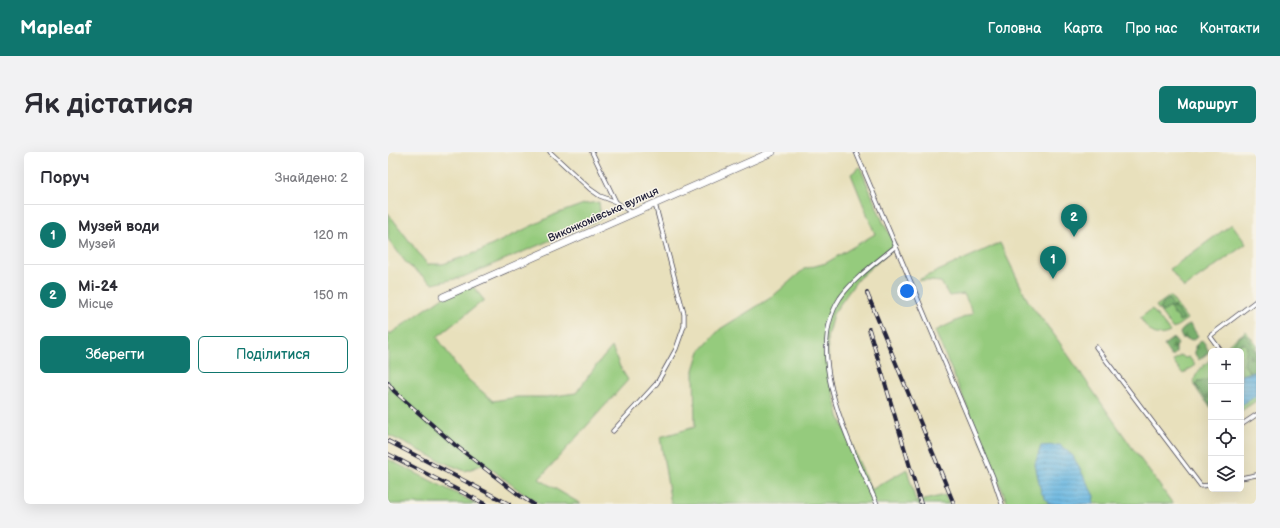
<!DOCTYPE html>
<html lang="uk">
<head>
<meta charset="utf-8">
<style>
  :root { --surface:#fff; --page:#f2f2f3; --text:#2b2b33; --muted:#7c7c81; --line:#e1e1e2; --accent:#0f766e }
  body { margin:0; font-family:"Balsamiq Sans",sans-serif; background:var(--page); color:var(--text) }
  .controls { position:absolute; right:12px; bottom:12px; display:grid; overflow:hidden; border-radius:6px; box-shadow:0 4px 16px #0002 }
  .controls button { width:36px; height:36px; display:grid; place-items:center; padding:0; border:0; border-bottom:1px solid var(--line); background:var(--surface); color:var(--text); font:20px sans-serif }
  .you { position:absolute; left:519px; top:139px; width:14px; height:14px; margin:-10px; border:3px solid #fff; border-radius:50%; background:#1a73e8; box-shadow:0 0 0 6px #1a73e833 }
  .badge { display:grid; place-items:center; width:26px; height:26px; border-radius:50%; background:var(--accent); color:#fff; font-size:13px; font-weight:700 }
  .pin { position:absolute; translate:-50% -33px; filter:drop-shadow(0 1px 2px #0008) }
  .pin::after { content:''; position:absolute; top:21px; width:14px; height:12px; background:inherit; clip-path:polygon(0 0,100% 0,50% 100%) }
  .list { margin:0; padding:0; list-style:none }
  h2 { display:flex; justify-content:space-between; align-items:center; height:52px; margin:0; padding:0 16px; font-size:17px }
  h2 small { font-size:13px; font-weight:400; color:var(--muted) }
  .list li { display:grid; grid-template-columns:26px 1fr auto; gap:12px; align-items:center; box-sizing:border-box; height:60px; padding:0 16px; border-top:1px solid var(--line) }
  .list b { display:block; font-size:15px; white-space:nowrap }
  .list p { margin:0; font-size:13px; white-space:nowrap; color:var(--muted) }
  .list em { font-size:13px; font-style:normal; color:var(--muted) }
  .actions { display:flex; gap:8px; padding:12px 16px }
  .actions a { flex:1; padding:9px 0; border:1px solid var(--accent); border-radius:6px; text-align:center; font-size:14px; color:var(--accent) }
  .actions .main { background:var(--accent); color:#fff }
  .icon { flex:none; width:22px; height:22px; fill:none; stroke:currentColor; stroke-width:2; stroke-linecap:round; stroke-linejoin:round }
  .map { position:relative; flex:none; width:868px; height:352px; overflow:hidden; border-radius:6px }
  header { display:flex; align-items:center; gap:24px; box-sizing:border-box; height:56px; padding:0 20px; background:var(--accent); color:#fff }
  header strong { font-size:19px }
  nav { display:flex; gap:22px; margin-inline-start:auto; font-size:14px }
  .intro { display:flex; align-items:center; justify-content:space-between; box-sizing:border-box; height:96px; padding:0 24px }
  h1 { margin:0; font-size:28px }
  .button { padding:10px 18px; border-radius:6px; background:var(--accent); color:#fff; font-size:14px; font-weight:700 }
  main { display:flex; gap:24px; padding:0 24px }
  aside { flex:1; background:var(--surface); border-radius:6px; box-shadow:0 4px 16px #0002 }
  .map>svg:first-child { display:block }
  .green { fill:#95cb7d; stroke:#5c765c }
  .forest { fill:url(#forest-firs); stroke:#4d6854 }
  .water { fill:url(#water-rules); stroke:#446c8e }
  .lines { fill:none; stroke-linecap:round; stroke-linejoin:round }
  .service-casing { stroke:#403e4e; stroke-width:5 }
  .minor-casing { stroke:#403e4e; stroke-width:8 }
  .service { stroke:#fff; stroke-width:3.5 }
  .minor { stroke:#fff; stroke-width:7 }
  .rail-casing { stroke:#22223b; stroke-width:4 }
  .rail { stroke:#f7f3e8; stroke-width:2.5; stroke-dasharray:8; stroke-linecap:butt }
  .labels { text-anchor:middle; stroke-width:3; stroke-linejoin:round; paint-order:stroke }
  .street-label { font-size:11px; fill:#22223b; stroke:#f7f3e8 }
</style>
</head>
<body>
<header>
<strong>Mapleaf</strong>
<nav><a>Головна</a><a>Карта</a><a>Про нас</a><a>Контакти</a></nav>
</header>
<div class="intro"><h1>Як дістатися</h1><a class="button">Маршрут</a></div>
<main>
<aside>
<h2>Поруч<small>Знайдено: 2</small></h2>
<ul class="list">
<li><span class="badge">1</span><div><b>Музей води</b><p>Музей</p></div><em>120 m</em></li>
<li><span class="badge">2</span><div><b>Мі-24</b><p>Місце</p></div><em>150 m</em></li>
</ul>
<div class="actions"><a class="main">Зберегти</a><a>Поділитися</a></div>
</aside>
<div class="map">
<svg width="868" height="352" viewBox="0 0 868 352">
  <defs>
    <pattern id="forest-firs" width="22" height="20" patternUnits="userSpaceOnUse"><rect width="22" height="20" fill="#78af6c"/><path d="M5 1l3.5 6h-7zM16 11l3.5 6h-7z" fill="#628e5a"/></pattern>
    <pattern id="water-rules" width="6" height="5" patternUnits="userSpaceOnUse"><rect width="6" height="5" fill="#66b6e1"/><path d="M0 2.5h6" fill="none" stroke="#5494b8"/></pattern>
  </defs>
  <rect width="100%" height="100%" fill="#f7f3e8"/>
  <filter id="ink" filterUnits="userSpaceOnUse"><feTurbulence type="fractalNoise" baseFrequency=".025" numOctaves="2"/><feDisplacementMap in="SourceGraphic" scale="8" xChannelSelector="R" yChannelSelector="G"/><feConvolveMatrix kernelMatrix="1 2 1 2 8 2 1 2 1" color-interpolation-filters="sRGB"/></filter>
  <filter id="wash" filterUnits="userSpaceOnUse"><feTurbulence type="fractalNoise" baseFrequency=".012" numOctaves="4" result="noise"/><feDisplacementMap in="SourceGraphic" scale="16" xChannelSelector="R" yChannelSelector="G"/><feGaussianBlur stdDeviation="0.9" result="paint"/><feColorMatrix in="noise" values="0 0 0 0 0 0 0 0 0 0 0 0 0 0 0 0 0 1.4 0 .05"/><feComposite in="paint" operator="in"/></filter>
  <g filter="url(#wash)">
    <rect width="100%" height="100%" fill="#e8e0bc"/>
    <g class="green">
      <path d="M472 15 495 70 508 94 470 127 445 162 439 186 442 225 451 264 483 338 519 317 528 350 557 343 561 352H283L272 285 307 275 306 218 312 199 332 177 384 145 416 117 438 111 487 82 463 22Z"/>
      <path d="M211 50 213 67 75 125 45 132 19 112 0 87V61L39 112H55L90 100 168 62 196 52Z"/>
      <path d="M844 72 858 92 796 136 782 117Z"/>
      <path d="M612 91 640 149 667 184 743 294 785 352H620L547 179 585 161 576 142 561 144 553 130 530 128Z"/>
      <path d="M84 133 96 148 49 185 75 223 105 249 129 245H159L188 241 207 215 224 195 232 215 240 228 151 327 193 352H152L137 343 97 312 77 319 57 311 0 283V180L2 182 55 145Z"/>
      <path d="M782 144 799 167 785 177 768 154Z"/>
      <path d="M764 157 782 180C766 188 760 177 752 166Z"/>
      <path d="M858 179 868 193V249L853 259V199H844L840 193Z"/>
      <path d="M793 203 797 206 801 205 807 213 795 222 785 209Z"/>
      <path d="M823 207V256C805 233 797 229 823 207Z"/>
      <path d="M0 307 89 352H0Z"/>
    </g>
    <g class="forest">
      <path d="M781 147 785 154H786L796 167 791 169 790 165 785 162 782 155 780 157 774 160 772 157 776 150Z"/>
      <path d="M801 172 803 173 810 184 805 188 794 186 792 181 794 178Z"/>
      <path d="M857 182 863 190 865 197 868 200V222L861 219 856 213 859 195 856 191 850 193V199H847L844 197C846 190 851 184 857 182Z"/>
      <path d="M785 186 790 192 788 195V200L785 204H783L776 194 777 192Z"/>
      <path d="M814 188 817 192 821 200 811 208 807 202V194Z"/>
      <path d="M823 220V254L808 234 810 229 820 228Z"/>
    </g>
    <g class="water">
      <path d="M865 220 868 222V244L853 253V223Z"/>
      <path d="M672 293 685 304 706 344 705 352H661L653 340 647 312 653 294Z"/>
    </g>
  </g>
  <g filter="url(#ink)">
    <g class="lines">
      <defs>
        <g id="service">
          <path d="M162 0 202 37 212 44 228 50 244 61"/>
          <path d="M204 0 228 50"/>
          <path d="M468 0 605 325 614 352"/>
          <path d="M708 195 813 334 823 333"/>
          <path d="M833 199 822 184 868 149"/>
          <path d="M853 273 868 263"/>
          <path d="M225 279 269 231 288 197 296 174V162L267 52"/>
          <path d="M853 326 868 323"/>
          <path d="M489 352C465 297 414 205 452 146 465 127 490 109 508 94"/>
        </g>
        <path id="minor" d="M55 145 384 0"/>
      </defs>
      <use href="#service" class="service-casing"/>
      <use href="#minor" class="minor-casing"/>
      <use href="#service" class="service"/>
      <use href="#minor" class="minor"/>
      <defs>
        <g id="rail">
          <path d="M479 141 566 352"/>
          <path d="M481 177 533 352"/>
          <path d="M0 231 6 239 67 293 131 343 145 352"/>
          <path d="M0 289 121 352"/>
          <path d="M0 302 97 352"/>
        </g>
      </defs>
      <use href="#rail" class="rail-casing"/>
      <use href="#rail" class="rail"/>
    </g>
  </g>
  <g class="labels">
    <g class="street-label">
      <text transform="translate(215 62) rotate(-24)" y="4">Виконкомівська вулиця</text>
    </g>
  </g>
</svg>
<div class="controls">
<button>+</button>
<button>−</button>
<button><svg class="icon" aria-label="locate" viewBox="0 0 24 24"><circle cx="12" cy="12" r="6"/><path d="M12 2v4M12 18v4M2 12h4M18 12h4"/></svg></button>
<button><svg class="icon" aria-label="layers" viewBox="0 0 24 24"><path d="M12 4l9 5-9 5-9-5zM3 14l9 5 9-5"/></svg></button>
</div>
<div class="you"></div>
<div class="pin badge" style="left:665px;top:127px">1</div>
<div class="pin badge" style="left:686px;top:85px">2</div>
</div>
</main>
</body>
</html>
